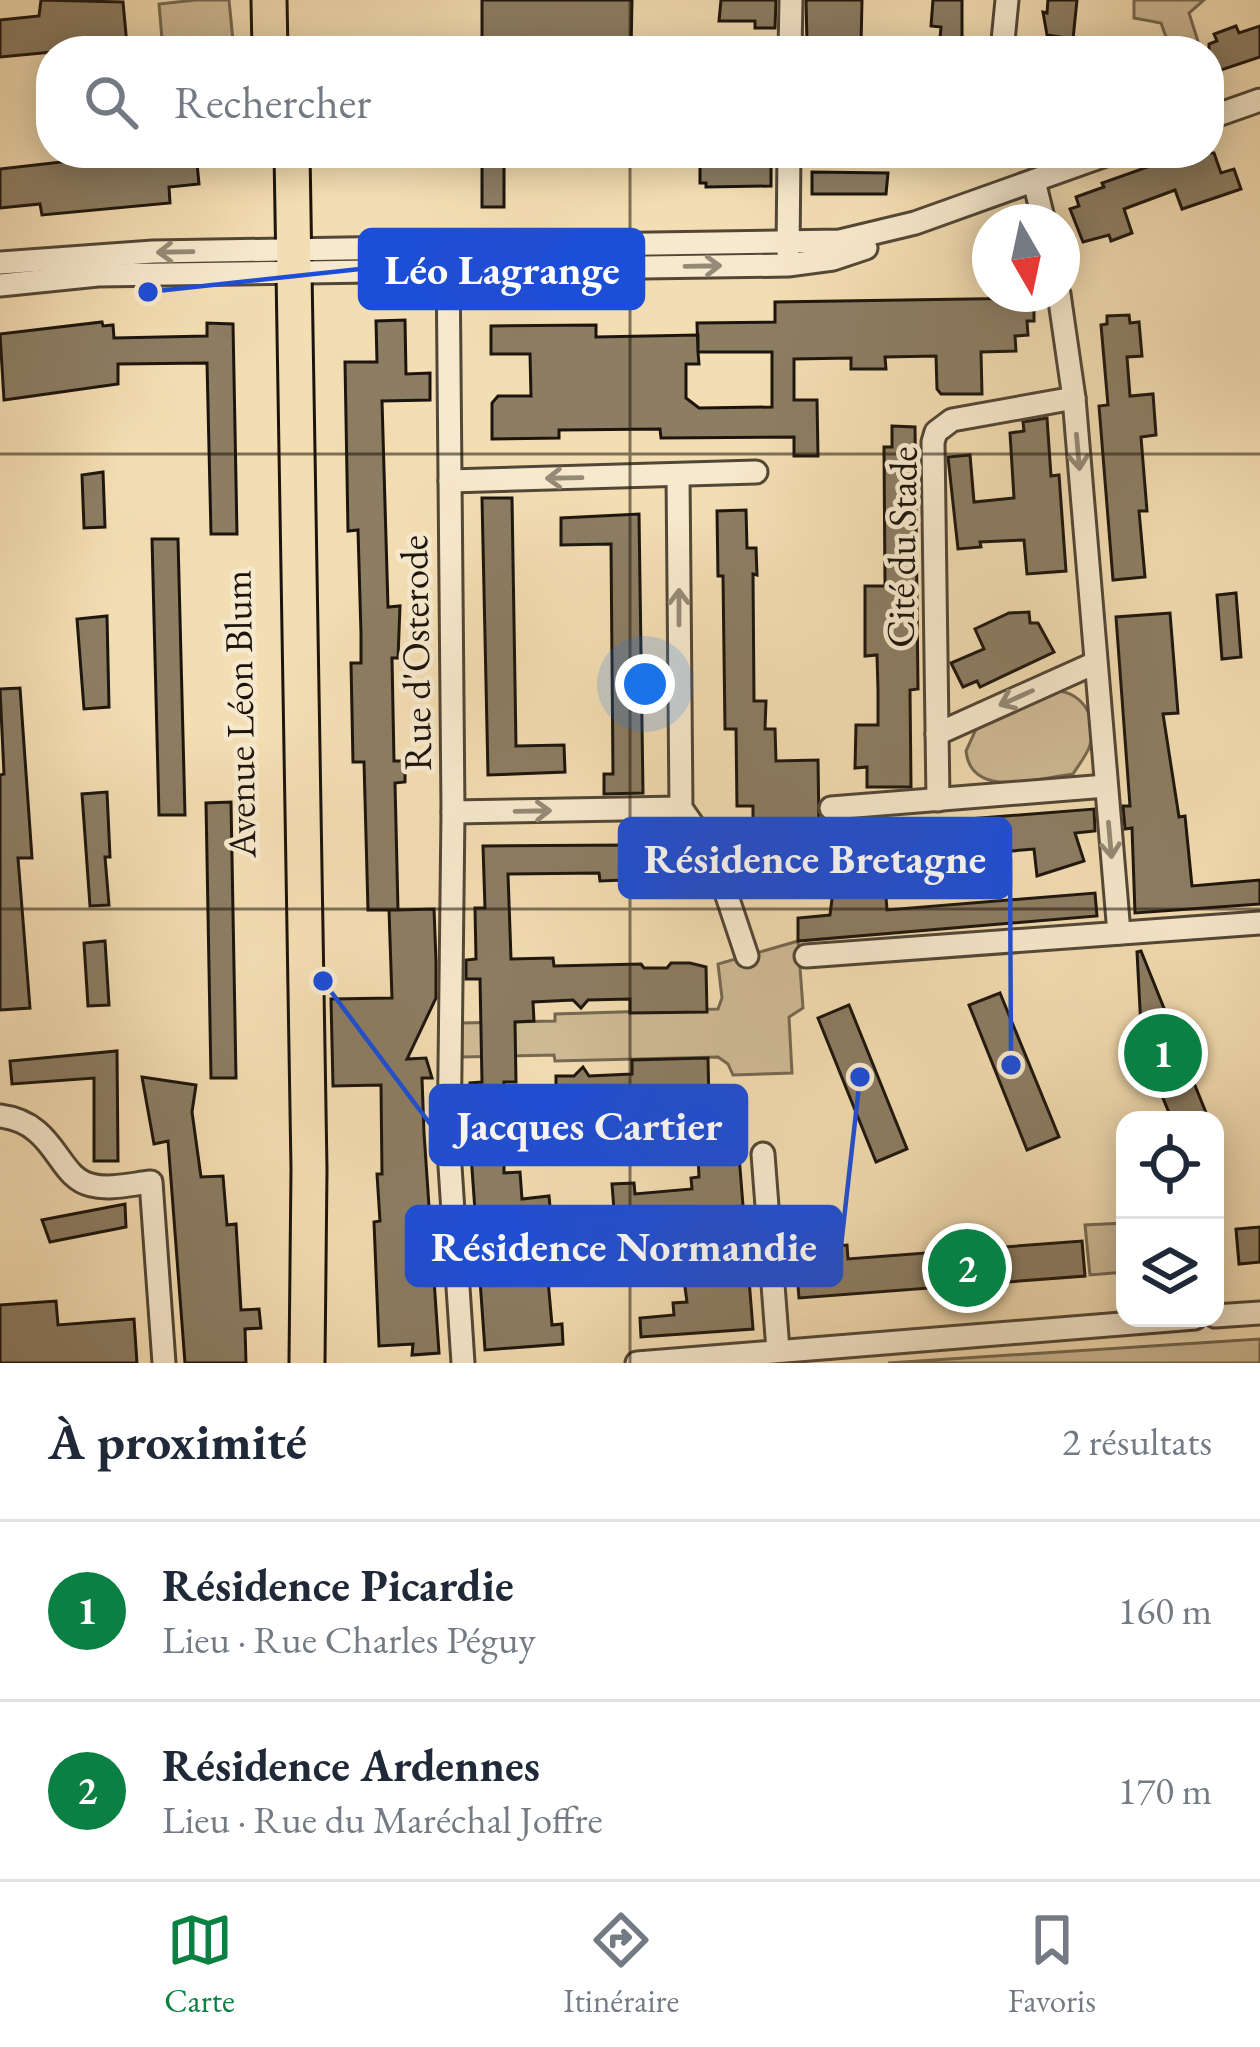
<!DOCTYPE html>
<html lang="fr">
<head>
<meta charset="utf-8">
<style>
  :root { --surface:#fff; --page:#f6f6f7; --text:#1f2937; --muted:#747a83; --line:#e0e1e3; --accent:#0b8043 }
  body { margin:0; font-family:"EB Garamond",serif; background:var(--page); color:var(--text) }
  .controls { position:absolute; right:36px; bottom:36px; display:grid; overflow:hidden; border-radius:24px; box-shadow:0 6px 30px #0003 }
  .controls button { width:108px; height:108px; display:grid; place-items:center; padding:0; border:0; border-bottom:3px solid var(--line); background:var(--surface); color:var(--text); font:60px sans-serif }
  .compass { position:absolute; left:972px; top:204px; width:108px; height:108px; border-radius:50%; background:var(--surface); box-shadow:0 6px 30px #0003; rotate:171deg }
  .you { position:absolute; left:645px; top:684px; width:42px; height:42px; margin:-30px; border:9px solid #fff; border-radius:50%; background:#1a73e8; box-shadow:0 0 0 18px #1a73e833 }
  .badge { display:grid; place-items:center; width:78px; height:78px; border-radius:50%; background:var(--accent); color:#fff; font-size:39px; font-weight:700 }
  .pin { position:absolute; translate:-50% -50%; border:6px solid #fff; box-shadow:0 3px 12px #0006 }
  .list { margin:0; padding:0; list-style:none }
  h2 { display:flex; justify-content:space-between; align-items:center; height:156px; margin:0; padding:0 48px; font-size:51px }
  h2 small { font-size:39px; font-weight:400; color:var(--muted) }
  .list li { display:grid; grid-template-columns:78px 1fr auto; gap:36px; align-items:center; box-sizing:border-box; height:180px; padding:0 48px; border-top:3px solid var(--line) }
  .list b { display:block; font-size:45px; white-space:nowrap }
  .list p { margin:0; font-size:39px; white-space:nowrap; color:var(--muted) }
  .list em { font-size:39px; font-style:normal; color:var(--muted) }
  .icon { flex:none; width:66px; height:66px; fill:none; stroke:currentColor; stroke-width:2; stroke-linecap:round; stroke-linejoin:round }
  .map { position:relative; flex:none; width:1260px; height:1363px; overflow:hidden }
  .search { position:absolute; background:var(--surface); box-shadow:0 6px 30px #0003; left:36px; right:36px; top:36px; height:132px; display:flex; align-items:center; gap:30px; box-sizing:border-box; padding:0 42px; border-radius:48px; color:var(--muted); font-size:45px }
  .sheet { height:516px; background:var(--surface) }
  nav { display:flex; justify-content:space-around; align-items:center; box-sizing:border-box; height:168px; border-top:3px solid var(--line); background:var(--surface); font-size:33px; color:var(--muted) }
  nav a { display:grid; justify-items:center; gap:6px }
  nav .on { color:var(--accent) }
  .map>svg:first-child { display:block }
  .green { fill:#cfbb96; stroke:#766852; stroke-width:3 }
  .building { fill:#8c7d63; stroke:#1d150d; stroke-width:3; fill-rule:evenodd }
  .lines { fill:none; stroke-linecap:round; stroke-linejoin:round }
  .minor-casing { stroke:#524736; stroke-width:27 }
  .primary-casing { stroke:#1d150d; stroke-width:39 }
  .minor { stroke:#f7e9cd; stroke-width:21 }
  .primary { stroke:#f3ddb2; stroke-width:33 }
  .oneway { stroke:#958a77 }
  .grid { fill:none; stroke:#1d150d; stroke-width:3; stroke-opacity:0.55 }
  .labels { text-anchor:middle; stroke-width:9; stroke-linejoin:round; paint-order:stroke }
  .street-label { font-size:39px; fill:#1d150d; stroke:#f7e9cd }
  .leader { fill:none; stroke:#1d4ed8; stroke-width:4.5 }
  .callout-dot { fill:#1d4ed8; stroke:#f7e9cd; stroke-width:4.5 }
  .callout { fill:#1d4ed8; stroke:#1d4ed8; stroke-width:4.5 }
  .callout-label { font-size:42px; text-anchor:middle; font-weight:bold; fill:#fff }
</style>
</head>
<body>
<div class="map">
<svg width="1260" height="1363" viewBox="0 0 1260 1363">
  <rect width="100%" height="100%" fill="#f3ddb2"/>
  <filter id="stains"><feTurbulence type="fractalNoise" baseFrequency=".00167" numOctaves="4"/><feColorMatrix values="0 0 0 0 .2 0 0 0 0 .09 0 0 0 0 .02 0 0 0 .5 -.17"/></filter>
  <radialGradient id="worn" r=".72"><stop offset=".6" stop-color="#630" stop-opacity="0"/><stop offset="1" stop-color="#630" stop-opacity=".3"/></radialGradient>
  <g class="green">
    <path d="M196 0H229L234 51H163L159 4Z"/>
    <path d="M1134 0H1204L1189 13 1201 51H1171L1161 23 1134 18Z"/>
    <path d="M1055 691C1084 691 1100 722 1089 748 1085 757 1078 766 1073 774 1038 778 971 800 966 751L977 727Z"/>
    <path d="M798 941 803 1008 789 1017 792 1073 733 1075 728 1064 718 1057 555 1061 554 1055 462 1057V1023L555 1021V1014L718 1009 722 998 718 964Z"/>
    <path d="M1125 1223V1272L1090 1275 1085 1225Z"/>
    <path d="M1260 1339V1363H888Z"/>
  </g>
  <g class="building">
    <path d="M41 0 123 2 127 45 0 57V20L39 16Z"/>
    <path d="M482 0H632L631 51H482Z"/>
    <path d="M721 0H776L775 28H755V21H719Z"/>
    <path d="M806 0H862L861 45 807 43Z"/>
    <path d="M933 0H962V39L940 38 941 27 931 26Z"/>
    <path d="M1048 0H1077L1073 39 1047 35 1043 12 1047 13Z"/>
    <path d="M1236 26 1239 33 1260 26V57L1209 74V44L1217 41 1214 34Z"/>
    <path d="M97 153H196L199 184 169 187 170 203 42 215 40 204 0 208V169L97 158Z"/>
    <rect x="482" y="153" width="22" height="54"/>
    <path d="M706 153H764V165H771V186L706 187V183H700V162H706Z"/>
    <path d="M1187 153H1214L1221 173 1234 169 1241 189 1182 209 1175 190 1124 209 1132 233 1111 241 1109 235 1083 242 1070 209 1079 206 1076 197 1104 187 1102 183Z"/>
    <path d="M812 172 888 173 886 194H812Z"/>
    <path d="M1034 298V321H1027L1028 335 1015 336 1016 351 981 352 982 394H941L937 389 936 356 885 357 886 369H851V358L794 359V400H817L818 456H794V437L661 438 660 429 559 430V438L492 439V403L498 396H531L530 354H491V326L596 325V337L698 335V352L697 323 775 322V302ZM698 352H772V407L699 408 686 398V364H699Z"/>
    <path d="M1129 315 1130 323 1139 322 1142 356 1127 357 1130 396 1153 394 1156 435 1141 437 1147 511H1139L1145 577 1113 580 1099 406 1108 405 1101 325 1107 324V316Z"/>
    <path d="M405 320 406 374 430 373V400L382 401 388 607 400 606 398 658H392L394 761H405V782L395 783 398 910 434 909 436 961V998L407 1059 426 1058 432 1078H422L424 1133 439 1353 412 1355 413 1344 379 1346 374 1222 380 1221 377 1174H382L381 1085 333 1086 331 999 392 998 389 910H397H368L364 762H353L351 663H361V634L358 530 348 531 345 362H377L376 321Z"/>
    <path d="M102 322 103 326 113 325 114 338 207 336V323L233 324 237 534H211L207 363 118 364V384L4 400 0 334Z"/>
    <path d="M1047 418 1051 476 1059 475 1066 571 1027 574 1024 540 980 542 981 547 958 549 948 457 970 455 974 502 1014 498 1010 433 1024 431 1023 422Z"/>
    <path d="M892 426 915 427 918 689 910 690 911 787H867V767L855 768 856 725H878V690L877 655 865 656V586H885L884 447H892Z"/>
    <path d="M103 472 105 527 84 528 82 475Z"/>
    <path d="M482 498H512L516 746 564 745 565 772 488 775Z"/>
    <path d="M746 510 747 548H756L757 575 753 574 754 701H766L765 729H775L776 761 818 760 819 827 842 829 1094 809 1095 831 1075 833 1084 861 1037 876 1034 849 978 854 966 858 967 863 884 871 887 910 1095 893 1097 916 798 941V918L830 915 836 867 823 866 822 854 753 857V806H737L736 729H725L723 576H718L717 511Z"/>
    <path d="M639 514 643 793 604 794V774H613L611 544 561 545V518Z"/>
    <path d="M152 539H178L185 815H159Z"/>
    <path d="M1236 593 1241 657 1222 659 1217 595Z"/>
    <path d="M1029 612 1030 623H1038L1054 652 980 687 977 681 963 687 951 663 984 649 975 629 1009 613Z"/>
    <path d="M1170 613 1178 713 1163 714 1179 817 1185 816 1192 886 1260 880V904L1135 913 1132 828 1125 829 1123 806H1130L1116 617Z"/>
    <path d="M107 616 109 707 84 709 77 619Z"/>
    <path d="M20 688 32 858H18L30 1008 0 1010V775L4 774 0 689Z"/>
    <path d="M107 792 110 857H105L109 905 90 906 82 794Z"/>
    <path d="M231 802 236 1078H211L206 803Z"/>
    <path d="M627 845V850H677V878L600 881 599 873 508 874 511 959 553 958 554 966 641 964 644 968H667L671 963H690L706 967 707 1012 630 1013V999L588 1000 581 1008 573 1000 533 1002 534 1021 515 1022 516 1082H504V1173L520 1172 522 1199 549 1196 552 1228 615 1223 612 1184 634 1183 635 1194 692 1189 691 1178 699 1177 698 1156H739L753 1329 641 1337 640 1318 674 1315 673 1303 687 1302 681 1257 622 1262 620 1242 545 1247 552 1325 562 1324 563 1344 485 1350 470 1141V1083L482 1082 480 979H466V960L476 959 475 908H485L483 846Z"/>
    <path d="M105 941 109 1005 88 1006 84 943Z"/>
    <path d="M1141 951 1194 1083 1209 1120H1172L1142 1047 1137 952Z"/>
    <path d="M1000 993 1059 1137 1027 1150 969 1005Z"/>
    <path d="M849 1005 907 1149 876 1162 818 1018Z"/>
    <path d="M117 1051 118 1161H94V1078L12 1084 10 1061Z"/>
    <path d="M708 1058 709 1103 698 1102 694 1108 659 1103H648L643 1109 556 1110V1076H574L583 1067 589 1076 632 1074V1060Z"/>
    <path d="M142 1077 196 1085 192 1112 201 1177 223 1176 227 1225 236 1224 241 1310 259 1309 261 1328 245 1329 246 1363H185L168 1141 154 1144Z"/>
    <path d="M125 1204 126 1227 65 1239 50 1242 42 1220Z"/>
    <path d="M1260 1227V1262L1239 1264 1236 1229Z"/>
    <path d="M1082 1241 1085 1276 799 1298 795 1249 847 1245 848 1259Z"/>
    <path d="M56 1301 58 1325 134 1319 137 1363H0V1305Z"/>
  </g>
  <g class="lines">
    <defs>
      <g id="minor">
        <path d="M790 51 791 0"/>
        <path d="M1002 51 1007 0"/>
        <path d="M1209 118 1260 100"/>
        <path d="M1034 181 1044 222"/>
        <path d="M788 252 789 153"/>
        <path d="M448 255 453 812 681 808"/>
        <path d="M0 263 153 252 840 241 915 223 1111 153"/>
        <path d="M0 285 98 275 788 265 833 259 866 248"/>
        <path d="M1059 294 1074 398 1119 933"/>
        <path d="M678 475 681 808 713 854 747 956"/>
        <path d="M450 481 756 472"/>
        <path d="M937 734 1095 663"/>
        <path d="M938 800 933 442 936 432 952 420 1074 398"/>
        <path d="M831 808 1106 786"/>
        <path d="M453 812 449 1151 463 1363"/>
        <path d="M806 956 1260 923"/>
        <path d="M0 1116C57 1123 56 1177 91 1185 109 1190 132 1184 151 1182L164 1363"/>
        <path d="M763 1154 778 1350"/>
        <path d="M1215 1316 1260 1313"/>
        <path d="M637 1363 1195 1318"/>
      </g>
      <g id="primary">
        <path d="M269 0 270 51"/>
        <path d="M292 153 309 1169 307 1363"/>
      </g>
    </defs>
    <use href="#minor" class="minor-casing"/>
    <use href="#primary" class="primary-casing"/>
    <use href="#minor" class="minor"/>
    <use href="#primary" class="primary"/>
  </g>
  <defs><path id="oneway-shaft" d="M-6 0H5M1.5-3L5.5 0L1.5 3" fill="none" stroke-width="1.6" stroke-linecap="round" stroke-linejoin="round" transform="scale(3)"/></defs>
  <g class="oneway">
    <use href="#oneway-shaft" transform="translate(175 252) rotate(179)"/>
    <use href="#oneway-shaft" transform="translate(703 266) rotate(-1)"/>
    <use href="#oneway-shaft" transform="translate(1078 452) rotate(85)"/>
    <use href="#oneway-shaft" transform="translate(564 478) rotate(179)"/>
    <use href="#oneway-shaft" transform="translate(679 607) rotate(-90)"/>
    <use href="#oneway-shaft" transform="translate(1016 698) rotate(156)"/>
    <use href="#oneway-shaft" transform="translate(533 811) rotate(-1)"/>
    <use href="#oneway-shaft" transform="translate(1110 840) rotate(85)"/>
  </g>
  <path class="grid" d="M630 0V51M630 153V1363M0 454H1260M0 909H1260"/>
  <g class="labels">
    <g class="street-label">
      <text transform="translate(901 547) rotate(-89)" y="14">Cité du Stade</text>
      <text transform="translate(415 653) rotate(-91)" y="14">Rue d'Osterode</text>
      <text transform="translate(239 714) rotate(-91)" y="14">Avenue Léon Blum</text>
    </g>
  </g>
  <path class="leader" d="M148 292L360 269M1011 1065L1010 858M323 981L431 1125M860 1077L841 1246"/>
  <g class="callout-dot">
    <circle cx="148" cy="292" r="12"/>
    <circle cx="1011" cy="1065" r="12"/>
    <circle cx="323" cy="981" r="12"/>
    <circle cx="860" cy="1077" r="12"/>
  </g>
  <g class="callout">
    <rect x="360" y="230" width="283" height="78" rx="12"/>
    <rect x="620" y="819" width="390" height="78" rx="12"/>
    <rect x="431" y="1086" width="315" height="78" rx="12"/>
    <rect x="407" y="1207" width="434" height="78" rx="12"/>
  </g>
  <g class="callout-label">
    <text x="502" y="284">Léo Lagrange</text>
    <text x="815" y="873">Résidence Bretagne</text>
    <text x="589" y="1140">Jacques Cartier</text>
    <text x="624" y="1261">Résidence Normandie</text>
  </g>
  <rect width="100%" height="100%" filter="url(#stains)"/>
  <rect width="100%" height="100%" fill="url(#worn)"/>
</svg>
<div class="controls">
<button><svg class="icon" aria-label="locate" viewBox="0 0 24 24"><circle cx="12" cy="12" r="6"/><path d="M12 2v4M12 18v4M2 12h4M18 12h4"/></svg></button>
<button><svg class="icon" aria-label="layers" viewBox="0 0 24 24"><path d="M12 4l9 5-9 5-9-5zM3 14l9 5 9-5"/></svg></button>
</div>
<svg class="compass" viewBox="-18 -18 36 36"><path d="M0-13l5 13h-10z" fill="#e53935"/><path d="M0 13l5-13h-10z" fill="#747a83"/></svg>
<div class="you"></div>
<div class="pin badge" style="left:1163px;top:1053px">1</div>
<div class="pin badge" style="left:967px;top:1268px">2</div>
<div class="search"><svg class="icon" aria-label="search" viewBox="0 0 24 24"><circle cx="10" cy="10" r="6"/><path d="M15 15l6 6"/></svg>Rechercher</div>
</div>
<section class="sheet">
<h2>À proximité<small>2 résultats</small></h2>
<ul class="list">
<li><span class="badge">1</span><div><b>Résidence Picardie</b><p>Lieu · Rue Charles Péguy</p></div><em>160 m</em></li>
<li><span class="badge">2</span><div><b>Résidence Ardennes</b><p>Lieu · Rue du Maréchal Joffre</p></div><em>170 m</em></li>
</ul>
</section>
<nav>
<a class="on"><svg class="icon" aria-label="map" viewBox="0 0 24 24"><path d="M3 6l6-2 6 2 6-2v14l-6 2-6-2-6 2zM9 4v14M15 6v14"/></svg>Carte</a>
<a><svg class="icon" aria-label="directions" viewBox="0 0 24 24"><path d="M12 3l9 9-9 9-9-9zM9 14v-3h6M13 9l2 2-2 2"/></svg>Itinéraire</a>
<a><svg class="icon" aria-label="saved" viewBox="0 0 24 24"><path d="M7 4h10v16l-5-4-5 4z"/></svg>Favoris</a>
</nav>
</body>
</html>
